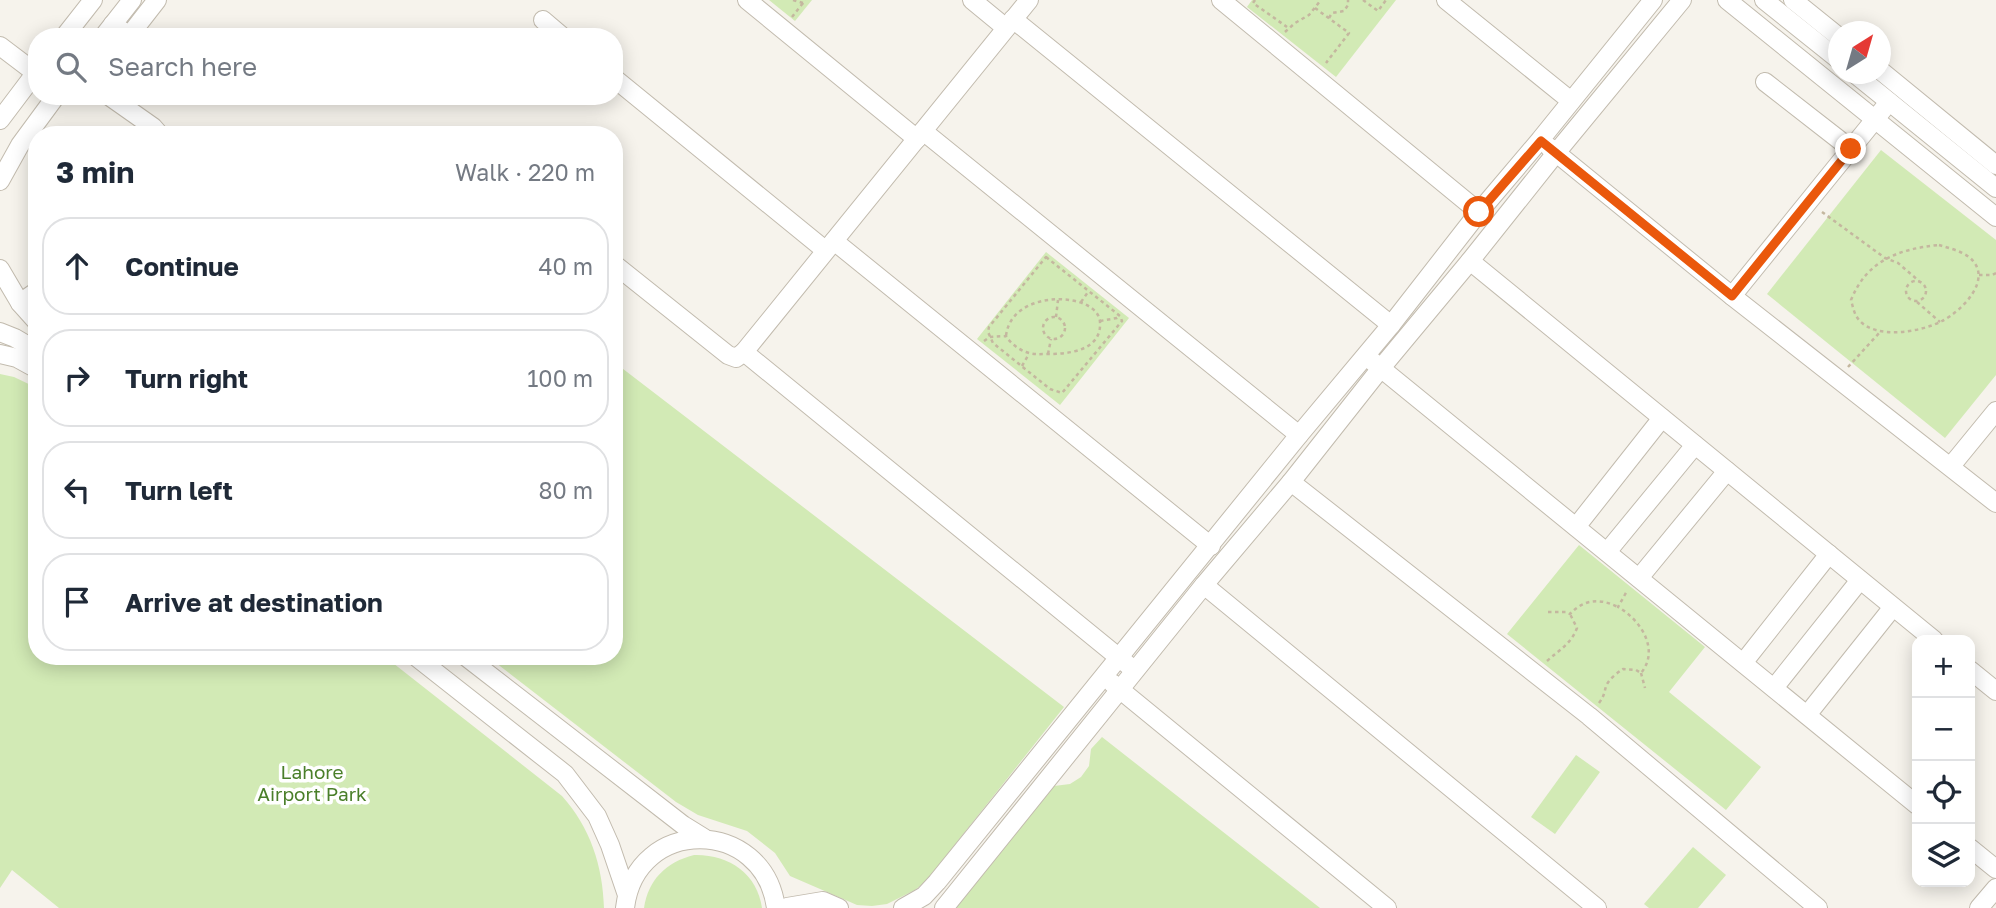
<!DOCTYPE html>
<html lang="en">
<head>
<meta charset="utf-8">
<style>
  :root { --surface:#fff; --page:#f2f2f3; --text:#1f2937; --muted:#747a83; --line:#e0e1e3 }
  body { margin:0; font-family:"Golos Text",sans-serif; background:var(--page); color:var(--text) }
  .controls { position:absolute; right:21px; bottom:21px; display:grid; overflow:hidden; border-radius:14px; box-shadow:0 4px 18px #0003 }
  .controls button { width:63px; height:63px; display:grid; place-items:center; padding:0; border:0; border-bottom:2px solid var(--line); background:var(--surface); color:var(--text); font:35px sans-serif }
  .compass { position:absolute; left:1828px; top:21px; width:63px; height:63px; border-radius:50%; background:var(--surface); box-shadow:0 4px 18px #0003; rotate:37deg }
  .stop { position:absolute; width:21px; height:21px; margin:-16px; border:5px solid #ea580c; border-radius:50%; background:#fff }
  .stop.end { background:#ea580c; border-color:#fff; box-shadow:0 2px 7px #0008 }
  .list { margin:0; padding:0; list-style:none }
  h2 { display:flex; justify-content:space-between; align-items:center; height:91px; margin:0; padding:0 28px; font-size:30px }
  h2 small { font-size:23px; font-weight:400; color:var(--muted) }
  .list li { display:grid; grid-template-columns:46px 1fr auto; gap:21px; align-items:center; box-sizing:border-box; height:98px; margin:0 14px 14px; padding:0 14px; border:2px solid var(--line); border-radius:28px }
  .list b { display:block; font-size:26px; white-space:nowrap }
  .list em { font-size:23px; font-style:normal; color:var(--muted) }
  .icon { flex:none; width:38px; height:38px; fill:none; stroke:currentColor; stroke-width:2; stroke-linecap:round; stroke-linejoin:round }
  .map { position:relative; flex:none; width:1996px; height:908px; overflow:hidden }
  .search { position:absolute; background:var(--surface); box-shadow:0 4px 18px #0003; left:28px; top:28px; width:595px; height:77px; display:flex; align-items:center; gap:18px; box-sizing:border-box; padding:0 24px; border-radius:28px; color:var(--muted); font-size:26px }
  .panel { position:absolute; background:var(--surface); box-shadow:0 4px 18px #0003; left:28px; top:126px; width:595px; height:539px; border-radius:28px }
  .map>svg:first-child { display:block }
  .green { fill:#d2eab5 }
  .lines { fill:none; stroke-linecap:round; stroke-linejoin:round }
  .minor-casing { stroke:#c2bbae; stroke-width:20 }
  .path { stroke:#c4b79f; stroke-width:2.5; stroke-dasharray:3.5 3.5; stroke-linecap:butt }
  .minor { stroke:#fff; stroke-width:18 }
  .route { stroke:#ea580c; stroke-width:9 }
  .labels { text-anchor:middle; stroke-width:7; stroke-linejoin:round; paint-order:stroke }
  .park-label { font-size:19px; fill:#4a7f2a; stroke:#fff }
</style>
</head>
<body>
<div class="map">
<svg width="1996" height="908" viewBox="0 0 1996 908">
  <rect width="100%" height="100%" fill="#f6f3ec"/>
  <g class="green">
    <path d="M769 0H812L795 21Z"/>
    <path d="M1252 0H1396L1336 77 1247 7Z"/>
    <path d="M1881 150 1996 240V375L1945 438 1767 294Z"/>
    <path d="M1046 252 1129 318 1060 405 977 339Z"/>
    <path d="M614 362 1064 707 926 881 915 890 887 904 872 906 857 905 790 876 775 853 747 831 698 815 676 802 487 656H614Z"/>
    <path d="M0 374 14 377 37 388V656H384L562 796C590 827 603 866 604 908H59L12 870 0 888Z"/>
    <path d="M1579 545 1705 647 1669 692 1761 767 1726 810 1507 634Z"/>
    <path d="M1102 737 1320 908H955L1054 786 1070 784 1081 777 1089 766 1091 749Z"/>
    <path d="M1576 755 1600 772 1555 834 1531 817Z"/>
    <path d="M1693 847 1726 875 1698 908H1649L1644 904Z"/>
    <path d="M694 855C728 854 757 873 762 908H644C648 880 666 862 694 855Z"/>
  </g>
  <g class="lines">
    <defs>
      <g id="minor">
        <path d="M747 0 917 139"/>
        <path d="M972 0 1006 28"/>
        <path d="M1029 0 744 352 1128 665"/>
        <path d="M1221 0 1479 212"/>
        <path d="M1446 0 1571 101"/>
        <path d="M1727 0 1996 217"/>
        <path d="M1764 0 1839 60"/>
        <path d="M1793 0 1839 37"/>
        <path d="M1013 19 1391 325"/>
        <path d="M543 20 563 37"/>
        <path d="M113 24 129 36 157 0"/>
        <path d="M64 37 93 0"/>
        <path d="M103 37 132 0"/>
        <path d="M0 46 37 74"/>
        <path d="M1881 71 1996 165"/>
        <path d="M1855 74 1996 188"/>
        <path d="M614 78 825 250"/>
        <path d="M1765 82 1851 149"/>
        <path d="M109 96 153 127 160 135"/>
        <path d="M0 120 37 71"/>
        <path d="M923 131 1299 435"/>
        <path d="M1549 147 1732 296 1996 503"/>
        <path d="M0 181 20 145 56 96"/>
        <path d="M834 241 1211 546"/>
        <path d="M1470 261 1934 640"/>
        <path d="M614 264 728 355 736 358 744 352"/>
        <path d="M0 269 20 303 37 322"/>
        <path d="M1732 296 1889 102"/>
        <path d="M20 303 37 291"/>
        <path d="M0 332 15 338 37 351"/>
        <path d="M0 354 17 358 37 369"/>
        <path d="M1372 361 1917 805"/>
        <path d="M1951 466 1996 411"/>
        <path d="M1291 482 1589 716 1818 908"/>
        <path d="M1576 527 1662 418"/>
        <path d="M1607 552 1695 445"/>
        <path d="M1639 578 1727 471"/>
        <path d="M1204 585 1597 908"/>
        <path d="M415 656 565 774 597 816 610 845 627 895"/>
        <path d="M465 656 683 825 704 838"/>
        <path d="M1743 663 1829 554"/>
        <path d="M1970 670 1996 691"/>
        <path d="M1112 683 1387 908"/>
        <path d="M1774 688 1860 580"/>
        <path d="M1807 715 1893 607"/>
        <path d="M1970 848 1996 869"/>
        <path d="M787 907 823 901 839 908"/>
        <path d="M625 908C636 816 764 817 776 908"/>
        <path d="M903 908 924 896 937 882 1299 435 1391 325 1479 212 1540 140 1653 0"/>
        <path d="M944 908 1204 585 1291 482 1381 368 1470 261 1556 153 1682 0"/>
        <path d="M1979 908 1996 888"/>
      </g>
    </defs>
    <use href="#minor" class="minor-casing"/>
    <g class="path">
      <path d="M793 0 803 3 805 0"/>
      <path d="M1255 0 1253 3 1287 27"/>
      <path d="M1363 0 1378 11 1386 0"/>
      <path d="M1315 8 1349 33 1326 63"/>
      <path d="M792 17 803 3"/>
      <path d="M1329 18 1332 13 1344 11 1348 5V0"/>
      <path d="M1285 32 1295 23 1309 15 1321 0"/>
      <path d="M1822 212 1885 258 1898 263 1919 281"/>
      <path d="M1939 245C1949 248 1961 251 1969 257 1995 278 1962 311 1942 321 1921 332 1876 340 1859 320 1854 314 1853 307 1851 300 1867 260 1899 249 1939 245Z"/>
      <path d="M1046 257 1120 316 1122 321 1062 393 1050 389 993 343 988 332 989 327Z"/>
      <path d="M1979 275H1992L1996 273"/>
      <circle cx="1916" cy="291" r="10"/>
      <path d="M1081 302 1088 292"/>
      <path d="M1917 302 1940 322"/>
      <path d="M1056 317 1058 300"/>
      <circle cx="1054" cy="328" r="11"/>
      <path d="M1100 321 1117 318 1120 316"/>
      <path d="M984 341 990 337 1006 336C1010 343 1018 349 1026 352 1033 355 1040 354 1048 354 1068 354 1102 351 1100 322 1098 291 1011 288 1006 336"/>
      <path d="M1048 354 1051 339"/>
      <path d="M1022 366 1029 354"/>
      <path d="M1848 367 1881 331"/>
      <path d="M1548 612H1566L1570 614C1584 599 1600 598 1618 607"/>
      <path d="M1547 661C1559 650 1571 644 1577 628L1570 614"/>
      <path d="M1641 673 1645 688"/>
      <path d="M1599 703C1604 696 1604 694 1606 686 1609 679 1617 673 1623 669L1636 670 1641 673C1660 650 1641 620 1618 607L1627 591"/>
    </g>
    <use href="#minor" class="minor"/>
  </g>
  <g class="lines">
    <path class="route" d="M1479 212 1541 141 1732 296 1851 149"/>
  </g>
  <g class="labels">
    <g class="park-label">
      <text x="312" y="779">Lahore<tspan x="312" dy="22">Airport Park</tspan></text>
    </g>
  </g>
</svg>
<div class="controls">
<button>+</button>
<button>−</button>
<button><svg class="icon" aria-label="locate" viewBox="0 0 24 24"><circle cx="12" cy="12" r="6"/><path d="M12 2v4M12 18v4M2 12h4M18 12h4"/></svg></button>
<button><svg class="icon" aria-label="layers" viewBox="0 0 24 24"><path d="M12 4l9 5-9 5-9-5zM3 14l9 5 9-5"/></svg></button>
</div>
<svg class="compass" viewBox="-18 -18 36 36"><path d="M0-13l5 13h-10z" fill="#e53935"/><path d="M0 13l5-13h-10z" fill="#747a83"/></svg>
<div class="stop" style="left:1479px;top:212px"></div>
<div class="stop end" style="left:1851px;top:149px"></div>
<div class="search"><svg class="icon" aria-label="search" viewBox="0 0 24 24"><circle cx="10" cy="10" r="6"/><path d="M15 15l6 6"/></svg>Search here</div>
<section class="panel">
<h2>3 min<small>Walk · 220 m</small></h2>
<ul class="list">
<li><svg class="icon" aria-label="ahead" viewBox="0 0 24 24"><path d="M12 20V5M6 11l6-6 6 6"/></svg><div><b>Continue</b></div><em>40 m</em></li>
<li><svg class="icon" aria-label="right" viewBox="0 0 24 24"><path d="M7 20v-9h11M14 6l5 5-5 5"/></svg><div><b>Turn right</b></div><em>100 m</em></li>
<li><svg class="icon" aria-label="left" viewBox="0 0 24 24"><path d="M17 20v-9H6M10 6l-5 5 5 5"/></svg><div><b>Turn left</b></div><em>80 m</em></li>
<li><svg class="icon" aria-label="arrive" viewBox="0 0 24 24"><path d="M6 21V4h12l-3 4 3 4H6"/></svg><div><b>Arrive at destination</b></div></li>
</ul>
</section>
</div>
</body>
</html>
